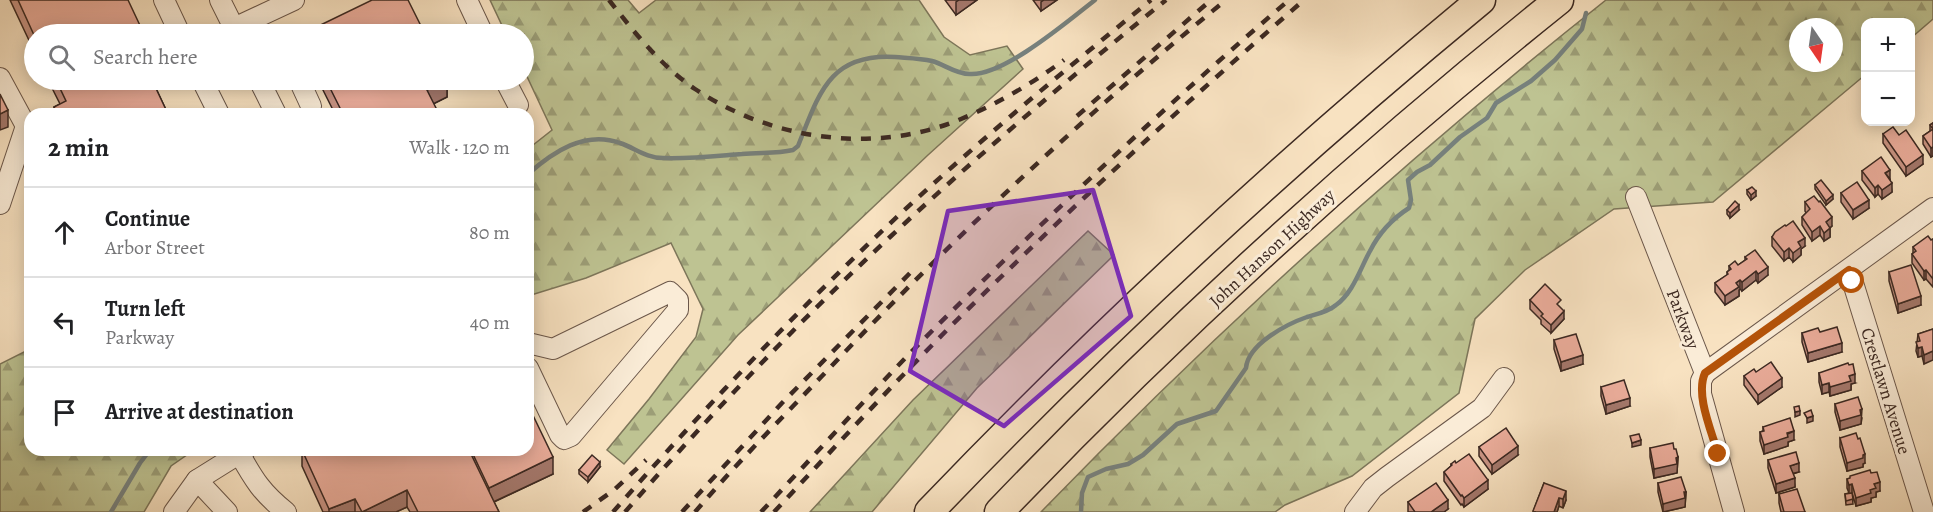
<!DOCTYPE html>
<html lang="en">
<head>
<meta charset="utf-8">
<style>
  :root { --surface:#fff; --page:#f2f2f2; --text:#202124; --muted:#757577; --line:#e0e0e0 }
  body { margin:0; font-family:Alegreya,serif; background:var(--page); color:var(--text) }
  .controls { position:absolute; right:18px; top:18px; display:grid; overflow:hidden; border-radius:12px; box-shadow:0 3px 15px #0003 }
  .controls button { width:54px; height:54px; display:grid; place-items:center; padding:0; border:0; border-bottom:2px solid var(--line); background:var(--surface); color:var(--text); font:30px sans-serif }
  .compass { position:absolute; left:1789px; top:18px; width:54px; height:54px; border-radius:50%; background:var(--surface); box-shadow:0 3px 15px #0003; rotate:167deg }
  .stop { position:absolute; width:18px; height:18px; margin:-14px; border:4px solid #b45309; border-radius:50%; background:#fff }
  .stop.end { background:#b45309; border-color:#fff; box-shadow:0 2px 6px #0008 }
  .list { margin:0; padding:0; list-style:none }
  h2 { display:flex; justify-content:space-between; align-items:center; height:78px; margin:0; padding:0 24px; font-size:26px }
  h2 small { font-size:20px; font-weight:400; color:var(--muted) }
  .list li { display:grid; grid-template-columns:39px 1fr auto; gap:18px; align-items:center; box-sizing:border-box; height:90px; padding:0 24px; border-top:2px solid var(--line) }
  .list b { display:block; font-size:22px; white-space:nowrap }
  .list p { margin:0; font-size:20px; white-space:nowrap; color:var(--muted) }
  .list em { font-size:20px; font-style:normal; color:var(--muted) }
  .icon { flex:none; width:33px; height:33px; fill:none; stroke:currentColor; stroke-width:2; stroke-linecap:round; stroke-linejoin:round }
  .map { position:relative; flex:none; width:1933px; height:512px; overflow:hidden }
  .search { position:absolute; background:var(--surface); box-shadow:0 3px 15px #0003; left:24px; top:24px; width:510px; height:66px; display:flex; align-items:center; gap:15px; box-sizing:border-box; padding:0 21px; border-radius:33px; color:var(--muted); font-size:22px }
  .panel { position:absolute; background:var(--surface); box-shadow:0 3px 15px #0003; left:24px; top:108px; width:510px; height:348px; border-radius:18px }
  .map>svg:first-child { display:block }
  .forest { fill:url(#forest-firs); stroke:#7d765a; stroke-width:1.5; fill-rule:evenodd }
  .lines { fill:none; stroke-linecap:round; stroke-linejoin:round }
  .stream { stroke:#77817d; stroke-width:4.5 }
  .minor-casing { stroke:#6b574a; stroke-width:22 }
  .highway-casing { stroke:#3c2922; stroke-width:31 }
  .minor { stroke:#faecd7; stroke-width:20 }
  .highway { stroke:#f8e2c1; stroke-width:28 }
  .rail { stroke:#3c2922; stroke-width:4.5; stroke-dasharray:10 10; stroke-linecap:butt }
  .wall { fill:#c99484; stroke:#3c2922; stroke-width:1.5 }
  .shaded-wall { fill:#a4786c; stroke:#3c2922; stroke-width:1.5 }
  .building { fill:#eaac9a; stroke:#3c2922; stroke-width:1.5 }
  .route { stroke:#b45309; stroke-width:8 }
  .marked { fill:#7b2cbf; fill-opacity:0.2; stroke:#7b2cbf; stroke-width:4.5; stroke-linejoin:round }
  .labels { text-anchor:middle; stroke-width:6; stroke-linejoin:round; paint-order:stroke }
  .street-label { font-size:18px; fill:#3c2922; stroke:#faecd7 }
</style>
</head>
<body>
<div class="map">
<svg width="1933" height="512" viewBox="0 0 1933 512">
  <defs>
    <pattern id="forest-firs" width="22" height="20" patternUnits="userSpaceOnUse" patternTransform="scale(1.5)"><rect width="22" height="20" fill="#bec392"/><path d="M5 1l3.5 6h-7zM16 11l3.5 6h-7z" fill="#9c9e77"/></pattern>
  </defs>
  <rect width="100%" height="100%" fill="#f8e2c1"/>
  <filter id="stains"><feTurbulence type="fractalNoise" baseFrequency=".00333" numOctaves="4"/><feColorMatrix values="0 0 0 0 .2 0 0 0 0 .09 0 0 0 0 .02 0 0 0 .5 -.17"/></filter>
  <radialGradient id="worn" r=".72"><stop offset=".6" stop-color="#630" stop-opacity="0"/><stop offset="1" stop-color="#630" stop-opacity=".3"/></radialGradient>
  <g class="forest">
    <path d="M490 0H628L639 13 656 0H919L944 37 970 55 1007 46 1023 69 928 155 738 335 624 464 607 450 649 399 696 337 703 309 671 243 586 278 528 296V149L552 130 524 70V34H506Z"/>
    <path d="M1606 0H1933V19L1911 38 1910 22H1866L1865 75 1713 202 1614 209 1525 270 1475 319 1459 393 1352 476 1285 505 1275 512H1041C1218 329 1407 158 1606 0ZM1798 27H1834V63H1798Z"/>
    <path d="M1088 231 1114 255 977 388 872 512H810L913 400Z"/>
    <path d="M30 349V450H194L171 466 144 512H0V364Z"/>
  </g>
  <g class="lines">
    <g class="stream">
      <path d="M528 174C553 152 585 130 620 143 635 148 646 158 663 158 690 159 716 156 742 154 759 152 776 154 793 150L798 146C819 94 829 53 895 57 907 58 920 58 932 61 944 64 955 74 970 74 1004 76 1068 21 1095 0"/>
      <path d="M111 512 140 463 150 450"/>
      <path d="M1081 512 1082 493 1088 477 1106 469 1128 464 1143 455 1177 424 1216 411 1246 368C1248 344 1287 324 1307 317 1317 314 1328 312 1336 305 1353 293 1360 269 1370 251 1379 233 1392 219 1409 208L1411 200 1408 180 1417 172 1430 165 1460 137 1487 118 1496 103 1531 81 1555 60 1582 29 1586 13"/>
    </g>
    <defs>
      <g id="minor">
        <path d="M164 0 180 34"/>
        <path d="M220 0 237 34"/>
        <path d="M467 0 483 34"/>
        <path d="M234 28 294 0"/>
        <path d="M0 78 26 126 0 204"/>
        <path d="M202 80 219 114"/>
        <path d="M259 80 276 114"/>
        <path d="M299 80 311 106"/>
        <path d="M505 80 518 105"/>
        <path d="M1636 197 1705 373 1701 381V394L1734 512"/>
        <path d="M1849 270 1924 512"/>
        <path d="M528 343 553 349 670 292 678 300V310L571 436 564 439 560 435 528 368"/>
        <path d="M1705 373 1933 208"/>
        <path d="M239 453C254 480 262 493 286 512"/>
        <path d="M197 480 227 512"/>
        <path d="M174 512 197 480 245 450"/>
        <path d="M1355 512 1373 488 1387 477 1482 408 1504 378"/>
      </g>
      <g id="highway">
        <path d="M929 512C1103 330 1287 160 1481 0"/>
        <path d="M999 512C1173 330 1363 157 1559 0"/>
      </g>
    </defs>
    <use href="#minor" class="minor-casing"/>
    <use href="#highway" class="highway-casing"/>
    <use href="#minor" class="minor"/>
    <use href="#highway" class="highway"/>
    <g class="rail">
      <path d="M609 0C634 32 661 66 695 89 771 140 875 155 961 119 997 104 1033 83 1064 60"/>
      <path d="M1077 116 1211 0"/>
      <path d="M583 512 614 490 646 460"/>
      <path d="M613 512C699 414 788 320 883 230 969 149 1060 74 1151 0"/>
      <path d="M625 512C709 416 797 323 890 237 979 154 1072 76 1166 0"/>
      <path d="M682 512 782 403 915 268"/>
      <path d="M695 512C735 465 779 421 822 376 948 243 1083 116 1226 0"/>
      <path d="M761 512C823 446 884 378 949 314 1059 206 1172 100 1289 0"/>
      <path d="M774 512C833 449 892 385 953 324 1066 212 1184 104 1304 0"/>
    </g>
  </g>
  <g class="wall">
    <path d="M10 0H128L34 34V51Z"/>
    <path d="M945 0H977L956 15Z"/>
    <path d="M1033 0H1057L1041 11Z"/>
    <path d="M48 80H152L168 114H54V107L60 104Z"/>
    <path d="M318 80H447V97L433 104 439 114H335Z"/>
    <path d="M1933 123V156L1931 157 1923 144V136L1930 131V125Z"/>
    <path d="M1883 134 1923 164 1906 176 1883 143Z"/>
    <path d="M1862 171 1890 179 1892 192 1882 199 1878 194 1875 197 1862 180Z"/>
    <path d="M1815 185 1833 199 1826 205 1815 189Z"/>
    <path d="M1747 190 1756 196 1751 200 1747 194Z"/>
    <path d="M1841 193 1869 208 1853 219 1841 202Z"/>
    <path d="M1805 202 1832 226 1830 228V237L1824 241 1820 235 1812 241 1802 225V217L1806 213 1805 211Z"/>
    <path d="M1727 210H1739L1730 218 1727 214Z"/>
    <path d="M1772 237 1805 246 1801 249V255L1793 262 1789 257 1784 261 1772 246Z"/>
    <path d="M1933 239V287L1926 279 1924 280 1912 263V254L1913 253V247Z"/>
    <path d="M1745 257 1768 275 1758 283 1756 280 1742 291 1740 289 1739 290V296L1725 305 1715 292V283L1727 275V272L1729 270V266L1738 265 1745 260Z"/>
    <path d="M1889 272 1921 305 1898 313 1889 281Z"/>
    <path d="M1530 300 1564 319 1551 333 1541 324V320L1530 309Z"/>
    <path d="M1933 329 1924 364 1922 356 1918 357 1916 351 1918 334Z"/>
    <path d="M1820 332 1842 352 1808 362 1802 342V333Z"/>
    <path d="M1554 340 1583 364 1561 371 1554 349Z"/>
    <path d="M1756 372 1782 387 1758 404 1744 385V376Z"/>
    <path d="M1819 373 1855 383 1851 384V390L1830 396 1829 392 1822 394 1819 382Z"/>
    <path d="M1601 387 1630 406 1606 414 1601 396Z"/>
    <path d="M1835 404 1862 418 1861 424 1840 430 1835 412Z"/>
    <path d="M530 409 553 474 494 502 499 512H410L407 507 396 512H323L302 466V450H528Z"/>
    <path d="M1763 427 1794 440 1788 442V446L1764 454 1760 441V432L1763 431Z"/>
    <path d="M1840 438 1865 463 1863 464V467L1847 471 1840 447Z"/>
    <path d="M1479 447 1518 455 1492 474 1479 456Z"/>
    <path d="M1650 448 1674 449 1678 457 1677 473 1654 478 1650 457Z"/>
    <path d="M1768 460 1799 472 1793 474 1795 487 1776 493 1768 468Z"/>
    <path d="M1456 463 1488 489 1464 507 1462 504 1461 505 1444 481V472L1451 466V464Z"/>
    <path d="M600 467 588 482 579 474V470Z"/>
    <path d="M1871 473 1880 491 1876 492V497L1871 498V502L1856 506 1852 493 1853 504 1846 505 1845 494 1849 493 1847 488V479Z"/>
    <path d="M1544 483 1566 500 1563 508 1559 506 1557 512H1533Z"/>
    <path d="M1658 483 1686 492 1685 507 1663 512 1658 492Z"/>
    <path d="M1779 494 1805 512H1781L1779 503Z"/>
    <path d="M1408 502 1448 509 1444 512H1408Z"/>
  </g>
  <g class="shaded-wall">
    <path d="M959 0H977L956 15V2Z"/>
    <path d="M1044 0H1057L1041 11V2Z"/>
    <path d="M447 80V97L427 107V90Z"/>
    <path d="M8 110V127L0 130V114Z"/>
    <path d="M1933 147V156L1931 157V148Z"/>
    <path d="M1923 155V164L1906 176V167Z"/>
    <path d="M1890 170V179L1885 173Z"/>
    <path d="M1892 183V192L1882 199V190Z"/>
    <path d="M1878 185V194L1875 197V188Z"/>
    <path d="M1756 191V196L1751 200V195Z"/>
    <path d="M1833 195V199L1826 205V201Z"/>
    <path d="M1869 200V208L1853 219V210Z"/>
    <path d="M1739 205V210L1730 218V213Z"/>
    <path d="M1832 217V226L1826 231V222Z"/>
    <path d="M1820 226V235L1812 241V232Z"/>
    <path d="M1830 228V237L1824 241V233Z"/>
    <path d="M1805 238V246L1801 249V255L1793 262V253L1798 242Z"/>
    <path d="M1789 248V257L1784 261V252Z"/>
    <path d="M1768 267V275L1758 283V274Z"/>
    <path d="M1926 270V279L1924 280V271Z"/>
    <path d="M1756 271V280L1742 291V282Z"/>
    <path d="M1740 280V289L1739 290V296L1725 305V296L1736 283Z"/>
    <path d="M1921 296V305L1898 313V304Z"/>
    <path d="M1564 311V319L1551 333V325Z"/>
    <path d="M1842 343V352L1808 362V353Z"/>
    <path d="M1922 347V356L1918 357V348Z"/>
    <path d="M1933 351V360L1924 364V355Z"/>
    <path d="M1583 355V364L1561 371V362Z"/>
    <path d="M1855 374V383L1851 384V390L1830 396V387L1849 376Z"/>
    <path d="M1782 378V387L1758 404V395Z"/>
    <path d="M1829 383V392L1822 394V385Z"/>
    <path d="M1630 398V406L1606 414V405Z"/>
    <path d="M1862 409 1861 424 1840 430V421Z"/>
    <path d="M1800 411V415L1795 417V412Z"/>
    <path d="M1813 416V421L1807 423V418Z"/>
    <path d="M1794 431V440L1788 442V446L1764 454V445Z"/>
    <path d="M1641 440V445L1632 447V443Z"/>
    <path d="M1518 446V455L1492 474V465Z"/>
    <path d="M1865 454V463L1863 464V467L1847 471V463Z"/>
    <path d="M553 457V474L489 504V488Z"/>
    <path d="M1678 457 1677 473 1654 478V469Z"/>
    <path d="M600 462V467L588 482V477Z"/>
    <path d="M1799 463V472L1790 474V466Z"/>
    <path d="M1795 478V487L1776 493V484Z"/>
    <path d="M1488 480V489L1464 507V498Z"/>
    <path d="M1880 482V491L1876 492V497L1871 498V502L1856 506V498L1874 484Z"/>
    <path d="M1852 484V493L1849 494V485Z"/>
    <path d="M407 490V507L396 512H362Z"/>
    <path d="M1566 491V500L1563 508V499Z"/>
    <path d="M1684 492H1686L1685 507 1663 512V504Z"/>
    <path d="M1559 498V506L1557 512H1554Z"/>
    <path d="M355 499V512H329V509Z"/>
    <path d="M1448 500V509L1444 512H1431Z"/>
  </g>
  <g class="building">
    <path d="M18 0H128L144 34 34 35Z"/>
    <path d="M372 0H408L425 34H304V33Z"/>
    <path d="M56 80H152L168 114H58L54 107 66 101Z"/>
    <path d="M326 80H447L427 90 439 114H343Z"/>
    <path d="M0 94 8 110 0 114Z"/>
    <path d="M1933 123V147L1931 148 1923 136 1933 129 1930 125Z"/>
    <path d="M1893 127 1899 135 1906 130 1923 155 1906 167 1883 134Z"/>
    <path d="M1881 157 1890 170 1885 173 1892 183 1882 190 1878 185 1875 188 1862 171Z"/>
    <path d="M1821 180 1833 195 1826 201 1815 185Z"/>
    <path d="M1857 182 1869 200 1853 210 1841 193Z"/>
    <path d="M1752 187 1756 191 1751 195 1747 190Z"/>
    <path d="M1814 196 1819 202 1820 201 1832 217 1826 222 1830 228 1824 233 1820 226 1812 232 1802 217 1810 209 1805 202Z"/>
    <path d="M1735 201 1739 205 1730 213 1727 210Z"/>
    <path d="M1793 221 1805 238 1798 242 1801 247 1793 253 1789 248 1784 252 1772 237 1775 232 1785 225 1786 226Z"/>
    <path d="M1928 236 1931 240 1933 239V279L1926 270 1924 271 1912 254 1916 251 1913 247Z"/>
    <path d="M1755 250 1768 267 1758 274 1756 271 1742 282 1740 280 1736 283 1739 287 1725 296 1715 283 1728 274 1727 272 1731 269 1729 266 1735 261 1738 265 1747 259 1745 257Z"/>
    <path d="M1911 265 1921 296 1898 304 1889 272Z"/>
    <path d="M1545 284 1561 300 1557 304 1564 311 1551 325 1541 316 1543 314 1530 300Z"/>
    <path d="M1837 327 1842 343 1808 353 1802 333 1818 328 1820 332Z"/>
    <path d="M1933 329V351L1924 355 1922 347 1918 348 1916 342 1920 341 1918 334Z"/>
    <path d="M1576 334 1583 355 1561 362 1554 340Z"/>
    <path d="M1771 362 1782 378 1758 395 1744 376 1754 369 1756 372Z"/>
    <path d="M1848 363 1849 365 1853 364 1855 374 1849 376 1851 381 1830 387 1829 383 1822 385 1819 373Z"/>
    <path d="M1624 380 1630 398 1606 405 1601 387Z"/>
    <path d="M1858 397 1862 409 1860 410 1861 415 1840 421 1835 404Z"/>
    <path d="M528 405 553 457 489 488 471 450H528Z"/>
    <path d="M1799 406 1800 411 1795 412 1794 407Z"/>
    <path d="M1811 410 1813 416 1807 418 1804 413Z"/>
    <path d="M1790 418 1794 431 1787 433 1788 437 1764 445 1760 432 1764 431 1763 427Z"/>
    <path d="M1506 428 1518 446 1492 465 1479 447Z"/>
    <path d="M1856 433 1858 439 1860 438 1865 454 1863 455V458L1847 463 1840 438Z"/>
    <path d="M1639 434 1641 440 1632 443 1630 436Z"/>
    <path d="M1673 443 1674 449H1676L1678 457 1676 458 1677 464 1654 469 1650 448Z"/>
    <path d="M302 450H469L499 512H418L407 490 362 512 355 499 329 509Z"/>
    <path d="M1796 452 1799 463 1790 466 1795 478 1776 484 1768 460Z"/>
    <path d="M1469 454 1488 480 1464 498 1462 495 1461 496 1444 472 1452 465 1451 464 1455 461 1456 463Z"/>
    <path d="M592 455 600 462 588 477 579 470Z"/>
    <path d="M1870 470 1871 473 1877 472 1880 482 1874 484 1876 488 1870 490 1871 493 1856 498 1852 484 1849 485 1847 479 1850 478V476Z"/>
    <path d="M1681 477 1686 492H1684L1685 498 1663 504 1658 483Z"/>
    <path d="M1436 483 1448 500 1431 512H1415L1408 502Z"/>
    <path d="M1544 483 1566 491 1563 499 1559 498 1554 512H1536L1533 511Z"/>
    <path d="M1797 489 1805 512H1784L1779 494Z"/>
    <path d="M1852 493 1853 499 1846 501 1845 494Z"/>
  </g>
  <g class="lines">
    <path class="route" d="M1718 454C1712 432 1695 395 1705 373L1849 270 1852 281"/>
  </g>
  <path class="marked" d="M1093 190 1131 316 1004 426 910 371 948 211Z"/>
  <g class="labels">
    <g class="street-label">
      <text transform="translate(1272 248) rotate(-43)" y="6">John Hanson Highway</text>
      <text transform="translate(1683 319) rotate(69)" y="6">Parkway</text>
      <text transform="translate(1886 391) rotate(73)" y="6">Crestlawn Avenue</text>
    </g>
  </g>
  <rect width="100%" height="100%" filter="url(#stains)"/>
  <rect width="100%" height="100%" fill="url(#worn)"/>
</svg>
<div class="controls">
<button>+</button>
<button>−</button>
</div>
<svg class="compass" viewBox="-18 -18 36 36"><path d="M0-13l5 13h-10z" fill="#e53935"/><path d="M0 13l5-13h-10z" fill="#757577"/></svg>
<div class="stop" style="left:1852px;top:281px"></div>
<div class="stop end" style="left:1718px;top:454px"></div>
<div class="search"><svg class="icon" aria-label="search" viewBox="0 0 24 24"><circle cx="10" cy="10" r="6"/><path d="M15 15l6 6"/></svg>Search here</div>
<section class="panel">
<h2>2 min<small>Walk · 120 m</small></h2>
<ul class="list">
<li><svg class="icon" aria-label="ahead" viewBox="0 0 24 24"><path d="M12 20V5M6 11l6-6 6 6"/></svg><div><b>Continue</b><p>Arbor Street</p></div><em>80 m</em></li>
<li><svg class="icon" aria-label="left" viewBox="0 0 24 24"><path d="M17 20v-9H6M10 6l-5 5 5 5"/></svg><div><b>Turn left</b><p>Parkway</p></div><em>40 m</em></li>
<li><svg class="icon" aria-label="arrive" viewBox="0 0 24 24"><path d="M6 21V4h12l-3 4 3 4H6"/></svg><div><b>Arrive at destination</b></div></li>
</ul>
</section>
</div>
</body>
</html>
